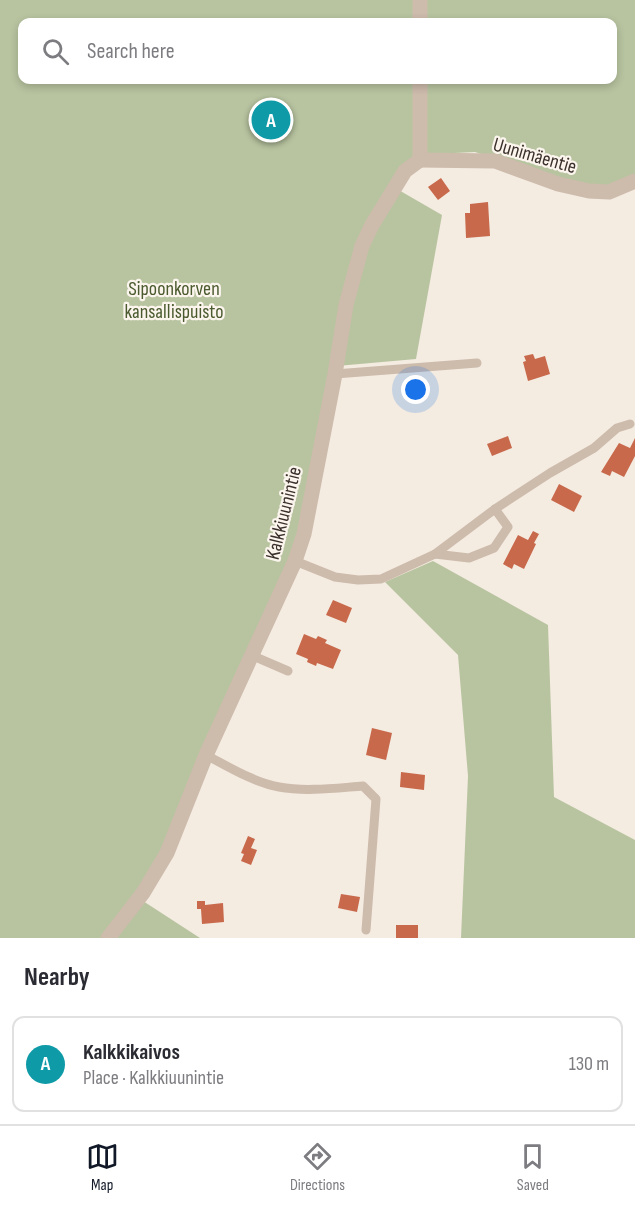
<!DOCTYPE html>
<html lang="en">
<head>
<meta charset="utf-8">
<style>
  :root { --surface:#fff; --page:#f7f7f7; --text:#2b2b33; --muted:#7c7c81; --line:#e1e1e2; --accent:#111827 }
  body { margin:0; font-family:"Sofia Sans Condensed",sans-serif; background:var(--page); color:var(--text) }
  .you { position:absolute; left:416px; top:390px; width:21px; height:21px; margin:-15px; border:4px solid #fff; border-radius:50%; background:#1a73e8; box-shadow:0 0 0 9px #1a73e833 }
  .badge { display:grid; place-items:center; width:39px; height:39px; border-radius:50%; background:var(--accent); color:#fff; font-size:20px; font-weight:700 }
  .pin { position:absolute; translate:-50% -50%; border:3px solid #fff; box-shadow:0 2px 6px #0006 }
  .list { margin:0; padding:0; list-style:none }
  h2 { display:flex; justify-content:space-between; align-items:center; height:78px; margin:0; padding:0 24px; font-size:26px }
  h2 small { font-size:20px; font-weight:400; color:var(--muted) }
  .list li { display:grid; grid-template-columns:39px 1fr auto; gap:18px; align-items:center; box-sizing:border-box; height:96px; margin:0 12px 12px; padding:0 12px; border:2px solid var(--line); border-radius:12px }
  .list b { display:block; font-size:22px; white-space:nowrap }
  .list p { margin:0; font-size:20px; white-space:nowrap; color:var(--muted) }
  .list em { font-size:20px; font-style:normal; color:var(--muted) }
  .icon { flex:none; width:33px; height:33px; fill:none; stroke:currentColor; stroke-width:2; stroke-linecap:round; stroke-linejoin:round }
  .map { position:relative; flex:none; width:635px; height:938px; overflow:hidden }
  .search { position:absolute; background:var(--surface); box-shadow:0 3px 9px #0003; left:18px; right:18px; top:18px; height:66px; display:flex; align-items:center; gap:15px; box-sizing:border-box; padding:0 21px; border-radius:12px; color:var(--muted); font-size:22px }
  .sheet { height:186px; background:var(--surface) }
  nav { display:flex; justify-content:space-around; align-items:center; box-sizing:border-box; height:84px; border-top:2px solid var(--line); background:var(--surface); font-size:16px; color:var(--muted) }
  nav a { display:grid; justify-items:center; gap:3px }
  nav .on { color:var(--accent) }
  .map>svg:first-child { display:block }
  .green { fill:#b8c4a0; fill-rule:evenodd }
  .building { fill:#c8694b }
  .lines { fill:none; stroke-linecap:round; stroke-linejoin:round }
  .lane { stroke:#cdbbac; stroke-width:9 }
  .street { stroke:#cdbbac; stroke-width:15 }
  .labels { text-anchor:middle; stroke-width:4.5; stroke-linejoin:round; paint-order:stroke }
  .street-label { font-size:20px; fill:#3b302b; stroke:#fbf5ee }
  .park-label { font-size:20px; fill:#4a5a2e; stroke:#fbf5ee }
</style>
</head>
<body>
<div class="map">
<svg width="635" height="938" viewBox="0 0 635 938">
  <rect width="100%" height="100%" fill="#f4ebe1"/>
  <g class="green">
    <path d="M0 0H635V177L609 188 568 182 475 152 414 155 390 185 442 215 416 359 337 366 298 561 143 901 200 938H0ZM22 22H612V80H22Z"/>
    <path d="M433 561 548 625 554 797 635 840V938H461L468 776 458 655 385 582Z"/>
  </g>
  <g class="building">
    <path d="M441 178 450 191 438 200 428 187Z"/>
    <path d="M488 202 490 236 466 238 465 213H470V204Z"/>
    <path d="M533 354 535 359 545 356 550 374 528 381 523 362 526 361 524 356Z"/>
    <path d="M508 436 512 448 492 456 487 444Z"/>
    <path d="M635 438V456L624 477 612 471 610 476 601 472 619 443 630 448Z"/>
    <path d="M559 484 582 496 574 512 551 500Z"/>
    <path d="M533 531 539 534 534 543 536 544 524 569 514 564 512 569 503 564 518 535 528 540Z"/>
    <path d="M333 600 352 608 346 623 326 615Z"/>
    <path d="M304 634 316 639 318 636 327 640 325 643 341 650 333 669 317 663 316 666 307 662 308 659 296 654Z"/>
    <path d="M372 728 392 733 386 760 366 755Z"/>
    <path d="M401 772 425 775 424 790 400 787Z"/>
    <path d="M248 836 255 839 251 848 257 850 251 865 241 861 244 854 241 853Z"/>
    <path d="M341 894 360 897 357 912 338 908Z"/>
    <path d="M197 901H205V905L223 903 224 922 202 924 201 909H197Z"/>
    <rect x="396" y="925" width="22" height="13"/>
  </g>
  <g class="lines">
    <g class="lane">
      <path d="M335 374 477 363"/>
      <path d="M435 554 469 558 494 548 508 527 495 509"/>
      <path d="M295 561 335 577 358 580 381 579 435 554 495 509 550 473 594 448 617 428 630 424"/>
      <path d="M253 656 288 671"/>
      <path d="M206 755C229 767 253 782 279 787 306 792 336 788 363 786L376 799 366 930"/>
    </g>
    <g class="street">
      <path d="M420 0V22"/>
      <path d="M420 80V160"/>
      <path d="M420 160 495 161 558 184 589 191 609 192 635 181"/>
      <path d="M108 938 143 893 167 853 206 755 295 561 304 534 335 374 346 305 362 246 372 225 405 171 420 160"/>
    </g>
  </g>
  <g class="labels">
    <g class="street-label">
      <text transform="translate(535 155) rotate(16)" y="7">Uunimäentie</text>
      <text transform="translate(283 513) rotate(-76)" y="7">Kalkkiuunintie</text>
    </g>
    <g class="park-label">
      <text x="174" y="295">Sipoonkorven<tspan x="174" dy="23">kansallispuisto</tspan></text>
    </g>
  </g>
</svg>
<div class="you"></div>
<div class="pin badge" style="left:271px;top:120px;background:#0f9aa8">A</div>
<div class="search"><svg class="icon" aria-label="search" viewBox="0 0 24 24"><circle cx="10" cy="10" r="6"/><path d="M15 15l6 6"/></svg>Search here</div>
</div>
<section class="sheet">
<h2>Nearby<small></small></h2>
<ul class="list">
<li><span class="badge" style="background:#0f9aa8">A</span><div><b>Kalkkikaivos</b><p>Place · Kalkkiuunintie</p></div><em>130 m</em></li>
</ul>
</section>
<nav>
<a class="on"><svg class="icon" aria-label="map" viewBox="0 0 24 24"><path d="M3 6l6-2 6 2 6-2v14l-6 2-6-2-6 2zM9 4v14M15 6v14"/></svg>Map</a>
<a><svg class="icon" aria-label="directions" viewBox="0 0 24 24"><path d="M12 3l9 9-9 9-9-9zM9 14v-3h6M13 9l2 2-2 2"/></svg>Directions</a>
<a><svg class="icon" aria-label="saved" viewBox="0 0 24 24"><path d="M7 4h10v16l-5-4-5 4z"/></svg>Saved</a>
</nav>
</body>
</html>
